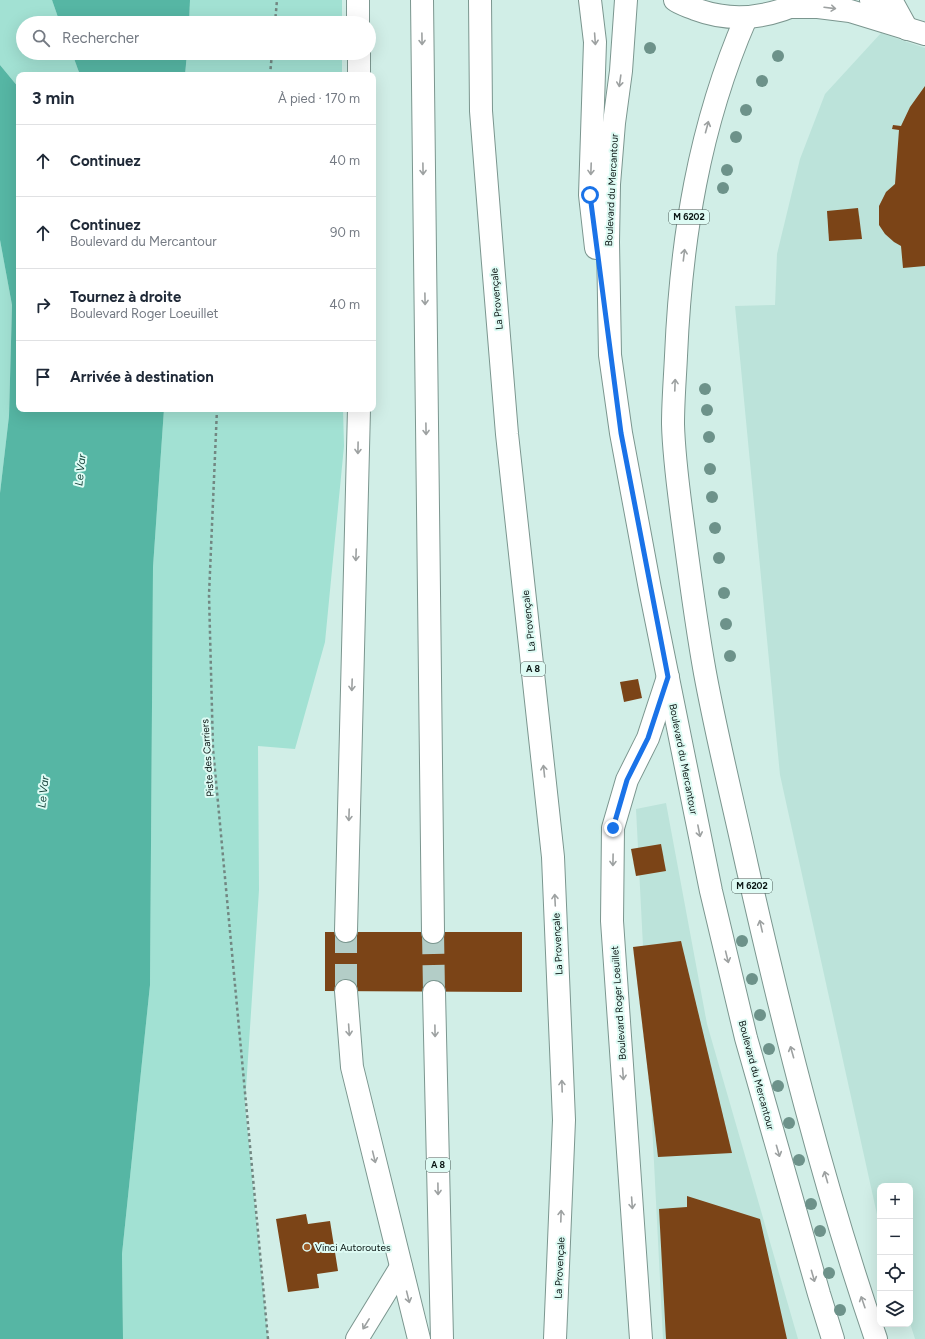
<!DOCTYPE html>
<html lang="fr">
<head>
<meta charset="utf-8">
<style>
  :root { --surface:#fff; --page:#f2f2f3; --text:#1f2937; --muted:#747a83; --line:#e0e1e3 }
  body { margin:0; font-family:Figtree,sans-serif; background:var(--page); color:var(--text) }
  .controls { position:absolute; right:12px; bottom:12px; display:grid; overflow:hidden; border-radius:8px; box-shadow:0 4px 16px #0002 }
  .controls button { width:36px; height:36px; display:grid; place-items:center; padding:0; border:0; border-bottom:1px solid var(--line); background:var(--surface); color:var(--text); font:20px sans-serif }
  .stop { position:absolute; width:12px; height:12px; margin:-9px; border:3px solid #1a73e8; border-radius:50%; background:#fff }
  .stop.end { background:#1a73e8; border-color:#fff; box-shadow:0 1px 4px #0008 }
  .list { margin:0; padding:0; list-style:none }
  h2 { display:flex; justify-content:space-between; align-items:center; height:52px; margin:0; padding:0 16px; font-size:17px }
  h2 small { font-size:13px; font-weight:400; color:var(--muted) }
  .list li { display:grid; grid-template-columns:26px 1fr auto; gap:12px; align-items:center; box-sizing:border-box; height:72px; padding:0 16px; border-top:1px solid var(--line) }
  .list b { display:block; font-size:15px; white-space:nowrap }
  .list p { margin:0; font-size:13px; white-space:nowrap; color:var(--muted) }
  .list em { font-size:13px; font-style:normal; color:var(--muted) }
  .icon { flex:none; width:22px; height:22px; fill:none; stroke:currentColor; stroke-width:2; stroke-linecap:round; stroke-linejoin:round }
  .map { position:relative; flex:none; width:925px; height:1339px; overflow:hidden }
  .search { position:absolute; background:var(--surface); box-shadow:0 4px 16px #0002; left:16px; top:16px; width:360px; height:44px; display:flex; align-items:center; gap:10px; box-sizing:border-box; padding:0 14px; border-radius:22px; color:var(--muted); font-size:15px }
  .panel { position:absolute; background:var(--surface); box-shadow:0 4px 16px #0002; left:16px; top:72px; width:360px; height:340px; border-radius:8px }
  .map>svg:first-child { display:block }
  .built { fill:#bce3da }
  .green { fill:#a2e1d3 }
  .water { fill:#56b6a4 }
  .building { fill:#7b4417 }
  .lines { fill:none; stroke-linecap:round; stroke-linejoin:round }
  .highway-tunnel { stroke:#b3cdc7; stroke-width:22; stroke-dasharray:22 11; stroke-linecap:butt }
  .minor-casing { stroke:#7b968f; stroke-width:24 }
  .major-casing { stroke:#7b968f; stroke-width:24 }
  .highway-casing { stroke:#7b968f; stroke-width:24 }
  .path { stroke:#728782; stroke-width:2.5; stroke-dasharray:3 3; stroke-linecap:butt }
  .minor { stroke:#fff; stroke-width:22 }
  .major { stroke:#fff; stroke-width:22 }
  .highway { stroke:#fff; stroke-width:22 }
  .tree { fill:#6d928a }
  .oneway { stroke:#9da1a1 }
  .route { stroke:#1a73e8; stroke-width:5 }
  .poi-dot { fill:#9e5d29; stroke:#defbf4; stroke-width:1.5 }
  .labels { text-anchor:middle; stroke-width:4; stroke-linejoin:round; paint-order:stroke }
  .shield { fill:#defbf4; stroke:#4a5a56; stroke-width:1 }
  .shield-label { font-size:9px; font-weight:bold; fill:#0a1513 }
  .street-label { font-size:10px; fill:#0a1513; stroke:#defbf4 }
  .poi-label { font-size:10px; fill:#0a1513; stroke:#defbf4; text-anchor:start }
  .water-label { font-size:11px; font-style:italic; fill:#103d35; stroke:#defbf4 }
</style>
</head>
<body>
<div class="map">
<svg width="925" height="1339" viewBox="0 0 925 1339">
  <rect width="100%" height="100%" fill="#d1eee7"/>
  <g class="built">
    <path d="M881 33 925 48V1339H915L910 1323V1186H880V1228L780 775 735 306 775 305 777 254 800 159 825 94Z"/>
    <path d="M666 803 707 1024 798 1339H663L636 809Z"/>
  </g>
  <g class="green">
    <path d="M0 0H52L60 23H23V53H72L80 75H19V88L0 65Z"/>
    <path d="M190 0H342V23H189Z"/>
    <path d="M187 53H342V75H185Z"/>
    <path d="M0 240 12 305 9 416 0 493Z"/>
    <path d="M164 409H343L344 446 325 642 295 749 258 746 259 890 245 1104 268 1339H123L122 1254 150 985 153 567Z"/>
  </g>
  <g class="water">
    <path d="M52 0H190L189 23H60Z"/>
    <path d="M72 53H187L185 75H80Z"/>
    <path d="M0 65 19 88V409H164L153 567 150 985 122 1254 123 1339H0V493L9 416 12 305 0 240Z"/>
  </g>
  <g class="building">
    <path d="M925 86V266L903 268 901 246 894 242 885 234 879 225V206L886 192 895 184 899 130 892 129 893 125 901 126 910 107Z"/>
    <path d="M858 208 862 239 829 241 827 211Z"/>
    <path d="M638 679 642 698 624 702 620 682Z"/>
    <path d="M661 844 666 871 636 876 631 849Z"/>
    <path d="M325 932H522V992L325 991Z"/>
    <path d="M681 941 732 1153 658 1157 633 947Z"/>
    <path d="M687 1196 760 1219 787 1339H666L659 1209 687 1207Z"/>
    <path d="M306 1214 308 1224 330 1221 338 1271 317 1274 319 1288 288 1292 276 1219Z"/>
  </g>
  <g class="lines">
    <g class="highway-tunnel">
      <path d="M346 931V991"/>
      <path d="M433 932 434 992"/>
    </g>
    <defs>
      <g id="minor">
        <path d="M871 0 897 21"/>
        <path d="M791 7H818L850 11 925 34"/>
        <path d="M357 1339 401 1267"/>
        <path d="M641 1339 612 921 613 828 627 780 648 738 668 677"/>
      </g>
      <g id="major">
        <path d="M590 0 595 42 590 195 596 248"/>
        <path d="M626 0 621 71 614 123 609 184 608 242 610 355 621 433 650 589 711 891 746 1038 819 1294 833 1339"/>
        <path d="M675 0C680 4 688 6 695 9 732 23 770 18 806 0"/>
        <path d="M746 18C699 126 681 239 676 356 675 378 673 401 673 424 674 462 680 501 685 539 691 584 697 629 705 673 717 738 733 802 747 866 783 1025 823 1185 876 1339"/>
      </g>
      <g id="highway">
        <path d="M358 0V23"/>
        <path d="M422 0 433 932"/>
        <path d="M480 0 481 111 493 263 507 434 553 857 564 1120 555 1339"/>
        <path d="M891 0 907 29"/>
        <path d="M359 53V75"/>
        <path d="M346 931 359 409"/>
        <path d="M346 991 352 1067 419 1339"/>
        <path d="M434 992 442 1339"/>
      </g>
    </defs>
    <use href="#minor" class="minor-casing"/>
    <use href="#major" class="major-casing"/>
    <use href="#highway" class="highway-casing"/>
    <g class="path">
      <path d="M275 23 277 0"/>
      <path d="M270 75 272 53"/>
      <path d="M217 409 209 595 213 749 268 1339"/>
    </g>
    <use href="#minor" class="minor"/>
    <use href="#major" class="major"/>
    <use href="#highway" class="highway"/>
  </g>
  <g class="tree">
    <circle cx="650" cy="48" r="6"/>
    <circle cx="778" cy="56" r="6"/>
    <circle cx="762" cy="81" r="6"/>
    <circle cx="746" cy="110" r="6"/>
    <circle cx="736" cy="137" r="6"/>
    <circle cx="727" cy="170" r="6"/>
    <circle cx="723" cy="188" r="6"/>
    <circle cx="705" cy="389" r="6"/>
    <circle cx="707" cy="410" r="6"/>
    <circle cx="709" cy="437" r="6"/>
    <circle cx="710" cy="469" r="6"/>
    <circle cx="712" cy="497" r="6"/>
    <circle cx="715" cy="528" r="6"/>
    <circle cx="719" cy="558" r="6"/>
    <circle cx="724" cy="593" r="6"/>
    <circle cx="726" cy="624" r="6"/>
    <circle cx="730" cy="656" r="6"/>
    <circle cx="742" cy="941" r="6"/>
    <circle cx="752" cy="979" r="6"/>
    <circle cx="760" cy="1015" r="6"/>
    <circle cx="769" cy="1049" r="6"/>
    <circle cx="778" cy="1086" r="6"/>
    <circle cx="789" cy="1123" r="6"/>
    <circle cx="799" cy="1160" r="6"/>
    <circle cx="811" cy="1204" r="6"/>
    <circle cx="820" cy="1231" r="6"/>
    <circle cx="829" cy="1273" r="6"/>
    <circle cx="840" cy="1310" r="6"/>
  </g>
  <defs><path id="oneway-shaft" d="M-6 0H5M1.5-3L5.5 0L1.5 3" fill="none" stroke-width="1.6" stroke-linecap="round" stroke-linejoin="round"/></defs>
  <g class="oneway">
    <use href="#oneway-shaft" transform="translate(830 8) rotate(7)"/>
    <use href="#oneway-shaft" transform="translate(422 39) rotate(89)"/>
    <use href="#oneway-shaft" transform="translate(595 39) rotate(86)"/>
    <use href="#oneway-shaft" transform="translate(620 81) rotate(98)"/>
    <use href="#oneway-shaft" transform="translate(707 127) rotate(-75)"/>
    <use href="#oneway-shaft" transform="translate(423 169) rotate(89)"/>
    <use href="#oneway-shaft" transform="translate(591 169) rotate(92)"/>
    <use href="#oneway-shaft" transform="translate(684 255) rotate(-83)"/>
    <use href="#oneway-shaft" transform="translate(425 299) rotate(89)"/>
    <use href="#oneway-shaft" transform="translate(675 385) rotate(-88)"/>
    <use href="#oneway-shaft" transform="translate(426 429) rotate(89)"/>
    <use href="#oneway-shaft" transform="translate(358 448) rotate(91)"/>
    <use href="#oneway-shaft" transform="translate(356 555) rotate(92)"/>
    <use href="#oneway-shaft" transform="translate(352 685) rotate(92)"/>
    <use href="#oneway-shaft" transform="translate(544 771) rotate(-96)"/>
    <use href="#oneway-shaft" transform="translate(349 815) rotate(92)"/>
    <use href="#oneway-shaft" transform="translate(699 831) rotate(79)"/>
    <use href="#oneway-shaft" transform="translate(613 860) rotate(91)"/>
    <use href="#oneway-shaft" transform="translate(555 900) rotate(-93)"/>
    <use href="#oneway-shaft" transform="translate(761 926) rotate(-103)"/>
    <use href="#oneway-shaft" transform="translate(727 957) rotate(76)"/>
    <use href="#oneway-shaft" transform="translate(349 1030) rotate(86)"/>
    <use href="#oneway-shaft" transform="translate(435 1031) rotate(89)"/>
    <use href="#oneway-shaft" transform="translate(792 1052) rotate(-106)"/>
    <use href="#oneway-shaft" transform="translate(623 1074) rotate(86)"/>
    <use href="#oneway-shaft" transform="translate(562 1086) rotate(-92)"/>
    <use href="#oneway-shaft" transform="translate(778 1151) rotate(74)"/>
    <use href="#oneway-shaft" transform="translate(374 1157) rotate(76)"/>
    <use href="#oneway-shaft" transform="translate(826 1177) rotate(-106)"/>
    <use href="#oneway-shaft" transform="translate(438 1189) rotate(89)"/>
    <use href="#oneway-shaft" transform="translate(632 1203) rotate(86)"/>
    <use href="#oneway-shaft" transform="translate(561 1216) rotate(-88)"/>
    <use href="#oneway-shaft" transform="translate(813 1276) rotate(74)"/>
    <use href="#oneway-shaft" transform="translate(408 1297) rotate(76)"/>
    <use href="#oneway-shaft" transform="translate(863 1302) rotate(-109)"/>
    <use href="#oneway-shaft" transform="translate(366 1324) rotate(122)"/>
  </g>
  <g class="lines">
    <path class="route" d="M590 195 621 433 668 677 648 738 627 780 613 828"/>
  </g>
  <circle class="poi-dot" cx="307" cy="1247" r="4"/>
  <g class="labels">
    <g class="shield">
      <rect x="669" y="210" width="40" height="14" rx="3"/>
      <rect x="521" y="662" width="24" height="14" rx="3"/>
      <rect x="732" y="879" width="40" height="14" rx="3"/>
      <rect x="426" y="1158" width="24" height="14" rx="3"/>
    </g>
    <g class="shield-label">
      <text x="689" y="220">M 6202</text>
      <text x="533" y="672">A 8</text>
      <text x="752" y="889">M 6202</text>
      <text x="438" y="1168">A 8</text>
    </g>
    <g class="street-label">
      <text transform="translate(611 190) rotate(-87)" y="4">Boulevard du Mercantour</text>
      <text transform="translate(496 299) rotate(-95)" y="4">La Provençale</text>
      <text transform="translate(528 621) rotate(-96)" y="4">La Provençale</text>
      <text transform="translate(207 758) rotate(-94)" y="4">Piste des Carriers</text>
      <text transform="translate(684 759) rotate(79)" y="4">Boulevard du Mercantour</text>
      <text transform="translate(557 944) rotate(-93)" y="4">La Provençale</text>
      <text transform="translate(618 1003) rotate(-94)" y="4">Boulevard Roger Loeuillet</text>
      <text transform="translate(757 1075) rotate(75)" y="4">Boulevard du Mercantour</text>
      <text transform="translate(559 1268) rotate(-87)" y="4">La Provençale</text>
    </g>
    <g class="poi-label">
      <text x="315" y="1251">Vinci Autoroutes</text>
    </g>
    <g class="water-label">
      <text transform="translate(80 470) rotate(-84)" y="4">Le Var</text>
      <text transform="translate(43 792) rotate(-84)" y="4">Le Var</text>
    </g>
  </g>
</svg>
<div class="controls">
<button>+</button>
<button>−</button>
<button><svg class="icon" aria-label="locate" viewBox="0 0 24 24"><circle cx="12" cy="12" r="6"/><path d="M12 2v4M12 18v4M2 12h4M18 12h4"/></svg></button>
<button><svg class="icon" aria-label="layers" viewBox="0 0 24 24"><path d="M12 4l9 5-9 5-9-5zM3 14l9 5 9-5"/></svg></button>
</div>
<div class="stop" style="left:590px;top:195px"></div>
<div class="stop end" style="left:613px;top:828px"></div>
<div class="search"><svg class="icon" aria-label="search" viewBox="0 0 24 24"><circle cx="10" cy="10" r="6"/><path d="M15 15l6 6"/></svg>Rechercher</div>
<section class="panel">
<h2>3 min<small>À pied · 170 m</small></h2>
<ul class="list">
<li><svg class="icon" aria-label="ahead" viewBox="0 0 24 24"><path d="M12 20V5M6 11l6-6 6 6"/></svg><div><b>Continuez</b></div><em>40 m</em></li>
<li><svg class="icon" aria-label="ahead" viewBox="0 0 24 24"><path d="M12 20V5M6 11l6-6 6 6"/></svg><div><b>Continuez</b><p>Boulevard du Mercantour</p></div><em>90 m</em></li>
<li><svg class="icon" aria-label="right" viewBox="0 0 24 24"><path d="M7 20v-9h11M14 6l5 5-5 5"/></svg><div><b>Tournez à droite</b><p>Boulevard Roger Loeuillet</p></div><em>40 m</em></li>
<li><svg class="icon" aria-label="arrive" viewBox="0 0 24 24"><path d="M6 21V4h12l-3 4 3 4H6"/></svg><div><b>Arrivée à destination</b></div></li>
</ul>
</section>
</div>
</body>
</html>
